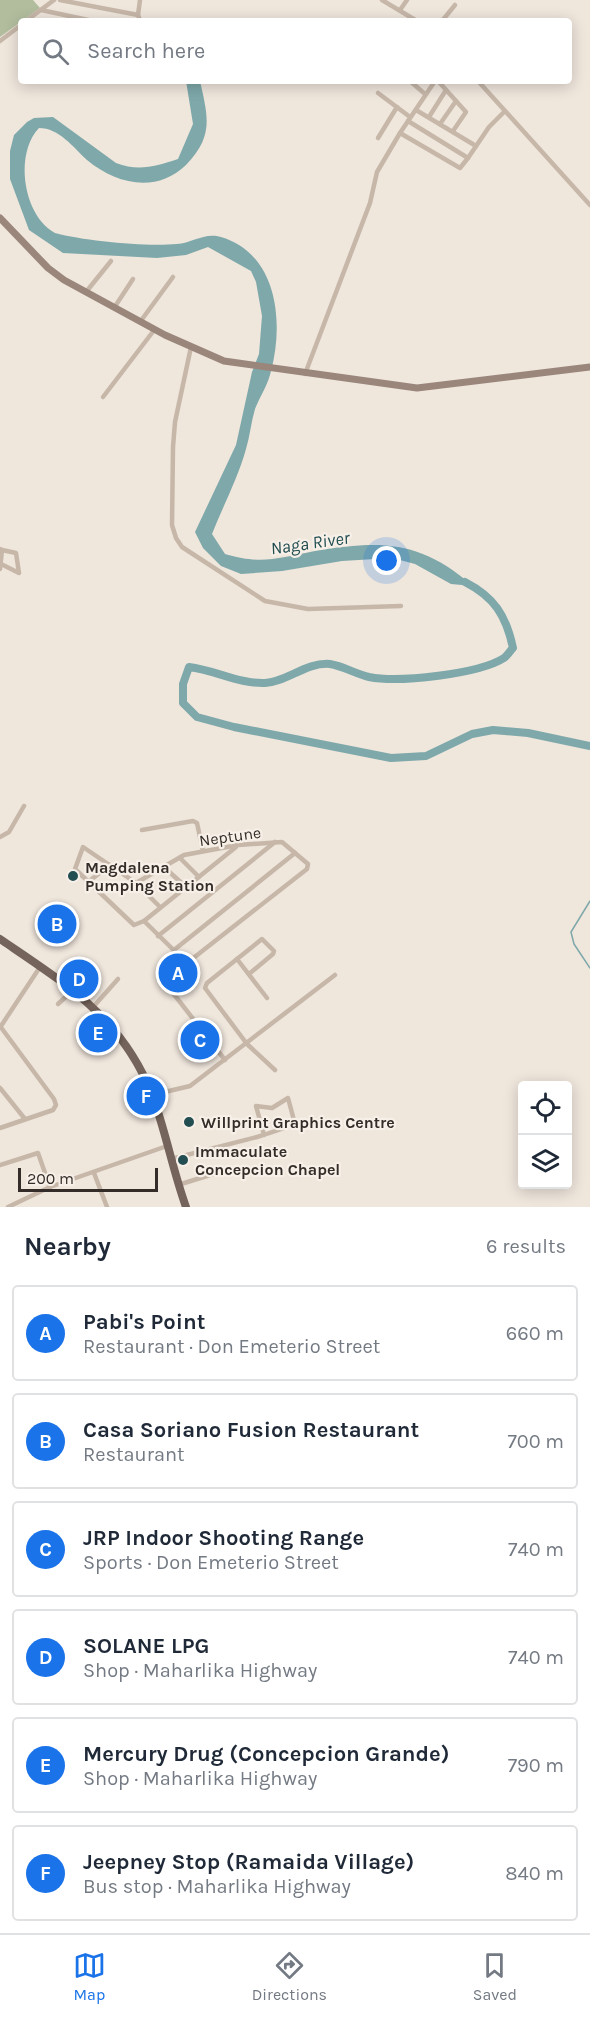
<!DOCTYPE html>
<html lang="en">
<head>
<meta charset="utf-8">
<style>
  :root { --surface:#fff; --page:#f2f2f3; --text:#1f2937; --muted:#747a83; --line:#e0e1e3; --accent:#1a73e8 }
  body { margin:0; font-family:Karla,sans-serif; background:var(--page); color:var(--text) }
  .controls { position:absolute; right:18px; bottom:18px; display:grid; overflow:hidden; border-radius:6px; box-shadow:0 3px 15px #0003 }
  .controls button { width:54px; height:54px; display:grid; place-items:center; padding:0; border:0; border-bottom:2px solid var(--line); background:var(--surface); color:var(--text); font:30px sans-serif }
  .scale { position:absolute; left:18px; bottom:15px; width:140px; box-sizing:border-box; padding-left:6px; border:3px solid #342c28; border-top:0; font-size:16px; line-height:21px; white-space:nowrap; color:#342c28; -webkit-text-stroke:4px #f7f0e8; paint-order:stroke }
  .you { position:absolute; left:387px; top:561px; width:21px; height:21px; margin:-15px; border:4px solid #fff; border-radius:50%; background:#1a73e8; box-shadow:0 0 0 9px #1a73e833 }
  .badge { display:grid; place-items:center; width:39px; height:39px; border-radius:50%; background:var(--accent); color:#fff; font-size:20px; font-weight:700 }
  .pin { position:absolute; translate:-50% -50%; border:3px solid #fff; box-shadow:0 2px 6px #0006 }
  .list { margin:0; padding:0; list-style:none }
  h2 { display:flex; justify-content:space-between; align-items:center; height:78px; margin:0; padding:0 24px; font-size:26px }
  h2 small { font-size:20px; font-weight:400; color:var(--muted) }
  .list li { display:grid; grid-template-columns:39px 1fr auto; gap:18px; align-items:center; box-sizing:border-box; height:96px; margin:0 12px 12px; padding:0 12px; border:2px solid var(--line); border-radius:6px }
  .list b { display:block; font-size:22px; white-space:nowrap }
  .list p { margin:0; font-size:20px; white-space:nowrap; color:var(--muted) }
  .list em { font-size:20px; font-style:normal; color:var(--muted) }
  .icon { flex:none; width:33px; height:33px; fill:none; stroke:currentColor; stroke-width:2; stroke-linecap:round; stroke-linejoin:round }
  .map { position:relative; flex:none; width:590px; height:1207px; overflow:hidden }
  .search { position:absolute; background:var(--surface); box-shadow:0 3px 15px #0003; left:18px; right:18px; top:18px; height:66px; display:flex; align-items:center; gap:15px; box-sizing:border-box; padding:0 21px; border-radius:6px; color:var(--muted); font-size:22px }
  .sheet { height:726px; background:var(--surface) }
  nav { display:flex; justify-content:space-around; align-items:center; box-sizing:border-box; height:84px; border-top:2px solid var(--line); background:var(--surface); font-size:16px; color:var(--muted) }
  nav a { display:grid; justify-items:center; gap:3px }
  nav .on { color:var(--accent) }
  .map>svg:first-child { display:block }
  .green { fill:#b2bd9e }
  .water { fill:#7ea8aa }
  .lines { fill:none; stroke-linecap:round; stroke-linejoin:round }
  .stream { stroke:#7ea8aa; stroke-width:1.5 }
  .river { stroke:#7ea8aa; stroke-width:8 }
  .minor { stroke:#c6b7a9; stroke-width:4.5 }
  .secondary { stroke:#9a867b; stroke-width:7 }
  .primary { stroke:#75645b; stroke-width:8 }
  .poi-dot { fill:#224e52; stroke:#f7f0e8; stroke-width:2 }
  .labels { text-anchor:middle; stroke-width:4.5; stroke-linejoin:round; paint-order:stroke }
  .street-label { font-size:16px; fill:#342c28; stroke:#f7f0e8 }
  .poi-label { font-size:16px; font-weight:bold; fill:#342c28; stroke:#f7f0e8; text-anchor:start }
  .water-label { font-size:18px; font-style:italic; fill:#224e52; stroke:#f7f0e8 }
</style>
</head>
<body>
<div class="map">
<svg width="590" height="1207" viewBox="0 0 590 1207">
  <rect width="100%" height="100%" fill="#efe6dc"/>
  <path class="green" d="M0 0H33L40 8 0 37Z"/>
  <path class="water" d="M186 81H200C208 117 214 136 186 165 156 194 116 184 87 160 73 147 59 128 39 128 14 154 23 216 55 233 85 241 145 247 177 244 192 243 205 232 221 237 278 254 284 323 271 371 268 385 260 396 255 409 251 422 250 436 246 449 238 478 223 506 212 534L225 554C262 565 278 558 315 551 381 540 420 540 473 586L451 584 415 564 392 558 342 561 282 571 241 574 221 566 203 548 195 532 236 445 252 372 259 354 262 316 256 282 251 271 208 247 186 255 157 258 63 253 29 230 10 179V151L14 135 27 122 34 118 53 117 116 163C139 172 156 166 178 159L193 124Z"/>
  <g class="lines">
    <path class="stream" d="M590 901 571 932 574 944 590 968"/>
    <path class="river" d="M465 582C494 597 506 615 513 648 510 651 507 656 504 658 479 674 399 683 369 677 356 674 343 666 330 664 306 662 287 682 265 683 239 684 215 670 189 667L183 684V703L197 717 234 727 391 758 426 756 472 734 493 730 528 733 590 746"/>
    <g class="minor">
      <path d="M60 0 138 15 140 21"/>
      <path d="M382 0 417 21"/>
      <path d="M41 10 93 21"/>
      <path d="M400 10 407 0"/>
      <path d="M138 15 140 0"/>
      <path d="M26 21 54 0"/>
      <path d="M442 21 455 5"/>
      <path d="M0 41 21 25"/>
      <path d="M410 81 425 94"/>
      <path d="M435 81 400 133 460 168 468 158"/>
      <path d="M438 81 466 112 453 131"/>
      <path d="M478 81 590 205"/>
      <path d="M378 93 410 117"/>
      <path d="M416 110 476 146"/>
      <path d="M429 117 446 90"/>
      <path d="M408 121 468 158 489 127 505 111"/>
      <path d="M440 124 456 101"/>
      <path d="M378 138 397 107"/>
      <path d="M86 292 111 261"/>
      <path d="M114 308 133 279"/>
      <path d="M140 322 173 277"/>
      <path d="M191 347 175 422 173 447 172 525 176 538 182 547 265 601 308 609 401 606"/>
      <path d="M305 374 370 203 377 172 400 133"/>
      <path d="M103 397 155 329"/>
      <path d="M0 549 2 550 0 569"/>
      <path d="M1 564 19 573 16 553 2 550"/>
      <path d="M142 830 193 821 197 823 203 851"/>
      <path d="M0 837 9 832 24 806"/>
      <path d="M180 858 199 877"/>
      <path d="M165 868 186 887"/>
      <path d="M88 882 110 865"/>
      <path d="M136 883 184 855 238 845 282 842 308 864 307 869 187 963"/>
      <path d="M160 907 136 883 83 847 75 869 134 925 144 921 236 847"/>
      <path d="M144 921 191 967 172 988 173 993 225 1060"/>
      <path d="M158 936 275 842"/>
      <path d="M174 950 295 853"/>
      <path d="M237 959 267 998"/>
      <path d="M249 974 273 954 274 951 262 939 207 983 205 988 247 1044 275 1070"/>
      <path d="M58 1004 73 990"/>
      <path d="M94 1006 118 979"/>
      <path d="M0 1026 54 1099 56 1105 53 1110 0 1128"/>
      <path d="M1 1026 40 967"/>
      <path d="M0 1088 25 1119"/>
      <path d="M152 1095 190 1086 335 975"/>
      <path d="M171 1159 257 1137C270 1133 282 1129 295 1124L288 1098 272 1108 256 1106 264 1135"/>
      <path d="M0 1165 38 1153 50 1187"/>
      <path d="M94 1173 107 1207"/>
      <path d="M178 1185 226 1170"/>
      <path d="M8 1207 50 1187 167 1146"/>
    </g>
    <path class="secondary" d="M0 218 48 268 64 280 165 335 224 361 417 388 590 367"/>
    <path class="primary" d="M0 939C66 984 123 1018 153 1097 166 1133 173 1171 186 1207"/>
  </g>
  <g class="poi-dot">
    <circle cx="73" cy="876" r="6"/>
    <circle cx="189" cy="1122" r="6"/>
    <circle cx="183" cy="1160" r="6"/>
  </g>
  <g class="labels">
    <g class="street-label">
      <text transform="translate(230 836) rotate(-8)" y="6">Neptune</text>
    </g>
    <g class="poi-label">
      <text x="85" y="873">Magdalena<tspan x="85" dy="18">Pumping Station</tspan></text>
      <text x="201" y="1128">Willprint Graphics Centre</text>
      <text x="195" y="1157">Immaculate<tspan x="195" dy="18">Concepcion Chapel</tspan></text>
    </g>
    <g class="water-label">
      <text transform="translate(310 543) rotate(-8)" y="6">Naga River</text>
    </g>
  </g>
</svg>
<div class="controls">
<button><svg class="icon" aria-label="locate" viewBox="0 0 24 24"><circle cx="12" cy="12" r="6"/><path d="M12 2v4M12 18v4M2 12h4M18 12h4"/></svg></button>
<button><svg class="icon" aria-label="layers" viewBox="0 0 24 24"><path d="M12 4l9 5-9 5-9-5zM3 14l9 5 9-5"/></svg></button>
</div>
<div class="scale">200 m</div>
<div class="you"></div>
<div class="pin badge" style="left:178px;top:973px">A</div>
<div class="pin badge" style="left:57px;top:924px">B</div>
<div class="pin badge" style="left:200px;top:1040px">C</div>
<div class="pin badge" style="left:79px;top:979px">D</div>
<div class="pin badge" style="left:98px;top:1033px">E</div>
<div class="pin badge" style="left:146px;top:1096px">F</div>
<div class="search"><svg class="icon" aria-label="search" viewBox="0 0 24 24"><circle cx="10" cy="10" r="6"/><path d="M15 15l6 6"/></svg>Search here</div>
</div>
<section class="sheet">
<h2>Nearby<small>6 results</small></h2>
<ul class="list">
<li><span class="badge">A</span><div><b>Pabi's Point</b><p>Restaurant · Don Emeterio Street</p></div><em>660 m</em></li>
<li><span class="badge">B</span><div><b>Casa Soriano Fusion Restaurant</b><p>Restaurant</p></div><em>700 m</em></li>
<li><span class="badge">C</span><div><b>JRP Indoor Shooting Range</b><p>Sports · Don Emeterio Street</p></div><em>740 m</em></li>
<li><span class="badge">D</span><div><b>SOLANE LPG</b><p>Shop · Maharlika Highway</p></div><em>740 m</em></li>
<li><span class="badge">E</span><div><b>Mercury Drug (Concepcion Grande)</b><p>Shop · Maharlika Highway</p></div><em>790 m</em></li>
<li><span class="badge">F</span><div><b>Jeepney Stop (Ramaida Village)</b><p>Bus stop · Maharlika Highway</p></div><em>840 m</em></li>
</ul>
</section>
<nav>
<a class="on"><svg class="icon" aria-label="map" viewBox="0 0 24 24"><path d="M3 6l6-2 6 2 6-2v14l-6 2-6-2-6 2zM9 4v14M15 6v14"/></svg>Map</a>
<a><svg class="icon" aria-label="directions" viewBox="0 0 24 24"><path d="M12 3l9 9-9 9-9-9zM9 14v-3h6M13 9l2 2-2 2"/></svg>Directions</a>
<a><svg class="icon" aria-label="saved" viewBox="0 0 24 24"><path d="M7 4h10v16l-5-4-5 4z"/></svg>Saved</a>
</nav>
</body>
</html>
